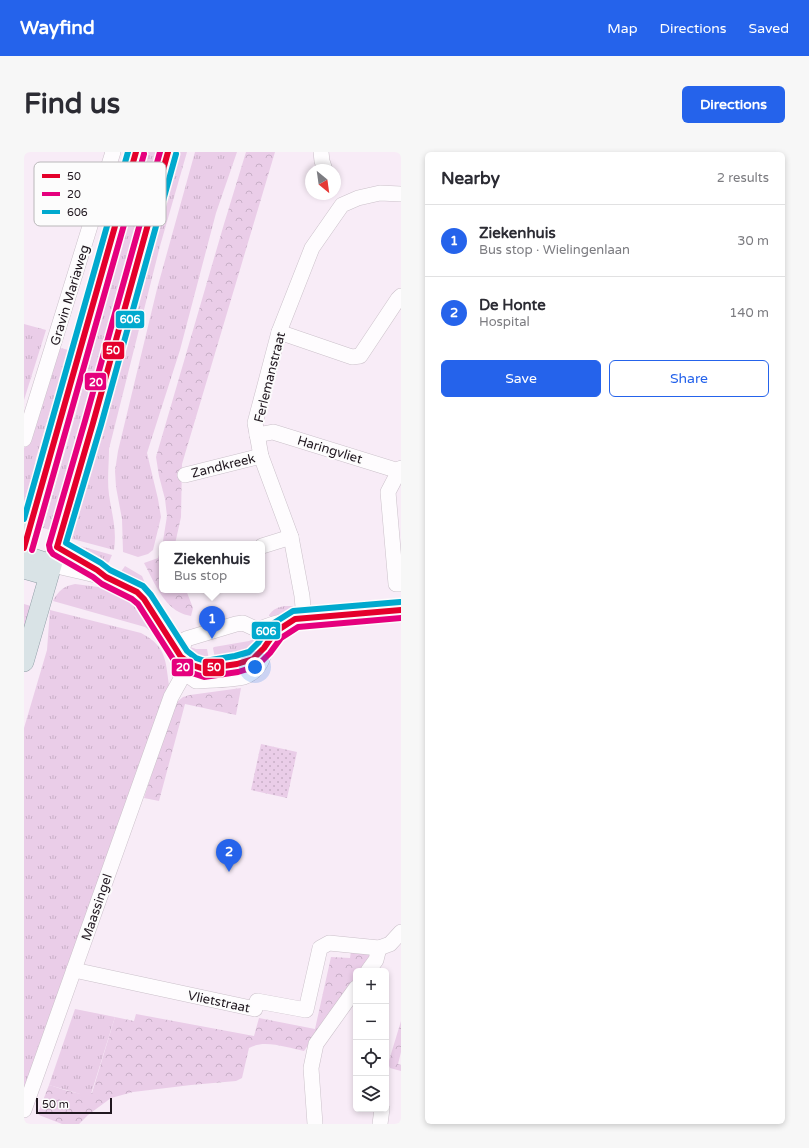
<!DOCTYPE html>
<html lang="en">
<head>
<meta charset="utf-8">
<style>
  :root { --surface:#fff; --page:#f7f7f7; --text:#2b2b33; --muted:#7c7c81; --line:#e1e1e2; --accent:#2563eb }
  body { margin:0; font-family:"Varela Round",sans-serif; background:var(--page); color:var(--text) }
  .controls { position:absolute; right:12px; bottom:12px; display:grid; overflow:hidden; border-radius:6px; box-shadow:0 2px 6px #0003 }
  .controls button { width:36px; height:36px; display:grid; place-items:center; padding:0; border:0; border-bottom:1px solid var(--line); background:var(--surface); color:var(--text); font:20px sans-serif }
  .compass { position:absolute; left:281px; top:12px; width:36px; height:36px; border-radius:50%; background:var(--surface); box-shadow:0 2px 6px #0003; rotate:151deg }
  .scale { position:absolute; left:12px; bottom:10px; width:76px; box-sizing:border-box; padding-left:4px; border:2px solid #211820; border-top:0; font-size:11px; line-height:14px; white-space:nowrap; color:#211820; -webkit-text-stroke:3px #fcfcfc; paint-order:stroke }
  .you { position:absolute; left:231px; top:515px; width:14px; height:14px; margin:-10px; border:3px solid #fff; border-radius:50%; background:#1a73e8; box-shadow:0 0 0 6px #1a73e833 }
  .badge { display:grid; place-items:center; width:26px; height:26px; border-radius:50%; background:var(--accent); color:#fff; font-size:13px; font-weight:700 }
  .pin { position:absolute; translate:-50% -33px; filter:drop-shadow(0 1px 2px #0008) }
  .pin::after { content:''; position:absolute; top:21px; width:14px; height:12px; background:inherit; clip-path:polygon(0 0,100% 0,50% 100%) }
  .popup { position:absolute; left:135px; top:389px; width:106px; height:52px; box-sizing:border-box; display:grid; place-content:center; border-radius:6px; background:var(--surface); filter:drop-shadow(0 1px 3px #0005); font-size:13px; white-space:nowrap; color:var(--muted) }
  .popup b { font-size:15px; color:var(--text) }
  .popup::after { content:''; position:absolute; left:50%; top:100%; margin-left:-8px; border:8px solid transparent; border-top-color:var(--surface) }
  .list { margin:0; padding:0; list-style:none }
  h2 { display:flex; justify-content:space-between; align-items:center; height:52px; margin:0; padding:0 16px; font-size:17px }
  h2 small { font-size:13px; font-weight:400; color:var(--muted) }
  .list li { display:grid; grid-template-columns:26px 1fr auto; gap:12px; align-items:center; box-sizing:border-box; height:72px; padding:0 16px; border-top:1px solid var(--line) }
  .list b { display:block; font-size:15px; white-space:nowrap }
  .list p { margin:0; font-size:13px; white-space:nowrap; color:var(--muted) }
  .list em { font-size:13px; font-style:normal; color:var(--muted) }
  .actions { display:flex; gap:8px; padding:12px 16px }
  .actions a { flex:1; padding:9px 0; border:1px solid var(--accent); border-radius:6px; text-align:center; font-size:14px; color:var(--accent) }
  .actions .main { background:var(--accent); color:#fff }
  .icon { flex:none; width:22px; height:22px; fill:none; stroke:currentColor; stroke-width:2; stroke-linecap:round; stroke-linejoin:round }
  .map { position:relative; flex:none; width:377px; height:972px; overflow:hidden; border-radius:6px }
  header { display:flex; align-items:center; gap:24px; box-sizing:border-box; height:56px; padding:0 20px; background:var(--accent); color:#fff }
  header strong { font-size:19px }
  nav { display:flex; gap:22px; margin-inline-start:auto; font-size:14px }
  .intro { display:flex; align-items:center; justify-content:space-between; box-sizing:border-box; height:96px; padding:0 24px }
  h1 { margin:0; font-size:28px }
  .button { padding:10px 18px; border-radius:6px; background:var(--accent); color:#fff; font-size:14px; font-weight:700 }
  main { display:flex; gap:24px; padding:0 24px }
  aside { flex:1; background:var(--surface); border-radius:6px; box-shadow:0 2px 6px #0003 }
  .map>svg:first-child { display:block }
  .grass { fill:url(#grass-tufts) }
  .forest { fill:url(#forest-crowns) }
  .garden { fill:url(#garden-dots) }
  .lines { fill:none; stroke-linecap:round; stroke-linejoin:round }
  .minor-casing { stroke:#cbc1ca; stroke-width:16 }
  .major-casing { stroke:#909ea6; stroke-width:20 }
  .minor { stroke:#fefcfe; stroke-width:15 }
  .major { stroke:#d9e3e6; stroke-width:19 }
  .bus-1-casing { stroke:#fcfcfc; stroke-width:9 }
  .bus-2-casing { stroke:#fcfcfc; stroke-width:9 }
  .bus-3-casing { stroke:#fcfcfc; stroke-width:9 }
  .bus-1 { stroke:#e4002b; stroke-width:6 }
  .bus-2 { stroke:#e5007d; stroke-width:6 }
  .bus-3 { stroke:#00a9ce; stroke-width:6 }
  .labels { text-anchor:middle; stroke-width:4; stroke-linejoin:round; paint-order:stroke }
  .street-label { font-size:13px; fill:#211820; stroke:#fcfcfc }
  .key { fill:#fcfcfc; stroke:#bab8ba; stroke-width:1 }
  .key-label { font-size:11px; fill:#211820 }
  .line-badge { stroke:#fcfcfc; stroke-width:1.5 }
  .badge-label { font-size:11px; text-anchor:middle; font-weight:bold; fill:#fff }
</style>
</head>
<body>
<header>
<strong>Wayfind</strong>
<nav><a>Map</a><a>Directions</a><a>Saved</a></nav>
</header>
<div class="intro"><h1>Find us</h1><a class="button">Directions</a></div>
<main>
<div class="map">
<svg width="377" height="972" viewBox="0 0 377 972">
  <defs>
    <pattern id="grass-tufts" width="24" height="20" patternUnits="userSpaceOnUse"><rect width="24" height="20" fill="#eacde8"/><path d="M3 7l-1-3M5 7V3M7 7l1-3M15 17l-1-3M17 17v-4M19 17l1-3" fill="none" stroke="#c8afc7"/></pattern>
    <pattern id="forest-crowns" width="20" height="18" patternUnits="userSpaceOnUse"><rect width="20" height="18" fill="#eacde8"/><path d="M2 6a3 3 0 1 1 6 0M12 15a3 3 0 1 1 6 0" fill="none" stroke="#c8afc7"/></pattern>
    <pattern id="garden-dots" width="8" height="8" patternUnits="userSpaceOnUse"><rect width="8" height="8" fill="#eacde8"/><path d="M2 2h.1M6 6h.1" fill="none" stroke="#c8afc7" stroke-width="1.8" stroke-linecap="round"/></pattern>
  </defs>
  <rect width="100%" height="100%" fill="#f8ecf7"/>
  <g class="grass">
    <path d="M122 0H136L109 103 29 378H26L19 376 52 261Z"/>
    <path d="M155 0H163L136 94 85 297C85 312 83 328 85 343 88 363 93 378 90 398L41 385Z"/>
    <path d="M171 0H213L192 61 156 198 123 301 134 347 137 365 129 398 124 402 114 405 99 400 98 367 92 335 91 319 94 299 133 137Z"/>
    <path d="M0 172 22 178 0 248Z"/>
    <path d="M36 196 45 198 12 306 10 318 0 359V296L5 288Z"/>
    <path d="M42 390 88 403 85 410 77 417 44 398Z"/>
    <path d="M101 414 118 424 125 441 109 431 94 424Z"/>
    <path d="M51 432 105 439 111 442 137 487 121 475 29 449C34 439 40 434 51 432Z"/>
    <path d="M377 446V452L288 462 287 454Z"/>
    <path d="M0 452 7 454 0 479Z"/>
    <path d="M261 454H269L270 465 249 469 245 463C249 457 254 455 261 454Z"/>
    <path d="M26 458 117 481C145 495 141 512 146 539L0 944V576L23 498Z"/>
    <path d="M232 486 234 494C223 509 209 509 192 512L189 496 190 495 225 489Z"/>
    <path d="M163 494 172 497H183L186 513C175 513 168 509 162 501Z"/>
    <path d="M51 857 91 865 67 942H56L25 933Z"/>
  </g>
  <g class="forest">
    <path d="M222 0H251L158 312 157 365 151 392H138V438H162L169 456 167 464C163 463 158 462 155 460 138 451 129 428 120 411L134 406 139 389 143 364 141 347 135 324 132 305 200 72Z"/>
    <path d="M217 536 212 563 161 552 135 649 120 646 145 568 153 550 159 545 166 543Z"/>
    <path d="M327 799 347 800V807L338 819H332V827L280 899C264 896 240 887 225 896L218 926 212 929 167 933 109 940 87 946 64 963 55 972H38L15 963 14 961 25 933C36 936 58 945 68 941L91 865 110 869 112 862 230 884 235 866 291 877 307 805 326 806Z"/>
    <path d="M377 869V900L374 912 377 913V919L366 916 364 912Z"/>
  </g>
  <path class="garden" d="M237 592 273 600 263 646 227 638Z"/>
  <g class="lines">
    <defs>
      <g id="minor">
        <path d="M297 0 298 9 301 18"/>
        <path d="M255 180 328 205 336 204 374 147 377 144"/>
        <path d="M233 283 249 280 375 319 377 316"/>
        <path d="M0 287 89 0"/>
        <path d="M375 319 364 340 372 432H377"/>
        <path d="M161 323 237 304"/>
        <path d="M238 394 267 385"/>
        <path d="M33 395 75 419"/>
        <path d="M27 412C59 422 95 423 120 447L157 505"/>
        <path d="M280 466 278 444 267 385 237 304 231 271 255 180 288 96 318 53 334 46 356 41 377 42"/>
        <path d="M219 471 234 478C236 481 239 485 240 489 243 504 234 520 220 525 209 528 185 528 172 529 156 520 154 503 162 487L212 472Z"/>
        <path d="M234 478C260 465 291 466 319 464 338 463 358 460 377 458"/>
        <path d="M50 818 231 857 233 849 282 858 296 796 305 791 355 796 366 792 377 780"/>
        <path d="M344 819 352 808 355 796"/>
        <path d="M0 958 147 545 157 527 159 516"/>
        <path d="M291 972 287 916 292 892 332 836"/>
        <path d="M356 972 358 957"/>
      </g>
      <g id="major">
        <path d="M0 396 112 0"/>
        <path d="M0 403 27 412"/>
        <path d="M0 417 24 424"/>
        <path d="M0 510 69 271 144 0"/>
      </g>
    </defs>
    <use href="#minor" class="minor-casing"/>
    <use href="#major" class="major-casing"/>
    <use href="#minor" class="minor"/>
    <use href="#major" class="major"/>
    <defs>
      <g id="bus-1">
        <path d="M144 0 69 271 33 395 73 418 82 425 113 440 120 447 157 505 168 513 180 517 213 512 229 507 240 496 251 480 271 467 377 458"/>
        <path d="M0 396 112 0"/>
      </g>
      <g id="bus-2">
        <path d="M136 0 61 269 25 393 26 398 29 402 69 425 78 432 108 447 114 452 151 510 165 520 180 525 214 520 233 514 246 501 257 486 274 475 377 466"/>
        <path d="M8 398 120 2"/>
      </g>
      <g id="bus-3">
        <path d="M152 2 77 273 42 391 77 411 86 418 119 434 127 443 163 499 172 506 181 509 211 504 225 500 234 491 245 474 269 459 376 450"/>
        <path d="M0 367 104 0"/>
      </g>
    </defs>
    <use href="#bus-1" class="bus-1-casing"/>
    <use href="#bus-2" class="bus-2-casing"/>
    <use href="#bus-3" class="bus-3-casing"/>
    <use href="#bus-1" class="bus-1"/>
    <use href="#bus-2" class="bus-2"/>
    <use href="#bus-3" class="bus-3"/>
  </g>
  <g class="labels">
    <g class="street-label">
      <text transform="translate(45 143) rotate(-73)" y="5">Gravin Mariaweg</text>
      <text transform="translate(245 225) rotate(-76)" y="5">Ferlemanstraat</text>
      <text transform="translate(306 297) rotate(17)" y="5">Haringvliet</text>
      <text transform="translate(199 313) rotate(-14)" y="5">Zandkreek</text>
      <text transform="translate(72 755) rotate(-71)" y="5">Maassingel</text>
      <text transform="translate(195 849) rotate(12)" y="5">Vlietstraat</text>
    </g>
  </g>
  <rect x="10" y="10" width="132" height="64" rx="6" class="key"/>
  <rect x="18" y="22" width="18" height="4" fill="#e4002b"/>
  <rect x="18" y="40" width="18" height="4" fill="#e5007d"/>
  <rect x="18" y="58" width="18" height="4" fill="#00a9ce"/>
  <g class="key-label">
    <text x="43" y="28">50</text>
    <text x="43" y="46">20</text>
    <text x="43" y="64">606</text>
  </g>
  <g class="line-badge">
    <rect x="91" y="158" width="30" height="19" rx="4" fill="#00a9ce"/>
    <rect x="78" y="189" width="23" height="19" rx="4" fill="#e4002b"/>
    <rect x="60" y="220" width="23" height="19" rx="4" fill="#e5007d"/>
    <rect x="227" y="469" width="30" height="19" rx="4" fill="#00a9ce"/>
    <rect x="147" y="506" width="23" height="19" rx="4" fill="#e5007d"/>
    <rect x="178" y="506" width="23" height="19" rx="4" fill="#e4002b"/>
  </g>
  <g class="badge-label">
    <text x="106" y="171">606</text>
    <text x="89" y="202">50</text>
    <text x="72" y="234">20</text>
    <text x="242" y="483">606</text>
    <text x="159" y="519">20</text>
    <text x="190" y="519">50</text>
  </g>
</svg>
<div class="controls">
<button>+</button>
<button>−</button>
<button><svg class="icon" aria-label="locate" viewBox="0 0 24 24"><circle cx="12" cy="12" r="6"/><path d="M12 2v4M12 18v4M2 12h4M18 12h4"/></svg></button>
<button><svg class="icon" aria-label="layers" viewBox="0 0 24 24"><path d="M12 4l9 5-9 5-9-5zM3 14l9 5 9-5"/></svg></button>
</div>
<svg class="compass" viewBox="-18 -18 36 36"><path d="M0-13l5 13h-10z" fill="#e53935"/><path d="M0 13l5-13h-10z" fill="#7c7c81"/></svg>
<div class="scale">50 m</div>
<div class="you"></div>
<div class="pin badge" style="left:188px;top:487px">1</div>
<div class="popup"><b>Ziekenhuis</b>Bus stop</div>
<div class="pin badge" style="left:205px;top:720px">2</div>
</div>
<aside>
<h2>Nearby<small>2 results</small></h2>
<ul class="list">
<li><span class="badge">1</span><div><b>Ziekenhuis</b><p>Bus stop · Wielingenlaan</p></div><em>30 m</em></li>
<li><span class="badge">2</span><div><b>De Honte</b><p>Hospital</p></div><em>140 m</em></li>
</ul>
<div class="actions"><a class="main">Save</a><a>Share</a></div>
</aside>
</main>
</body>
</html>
